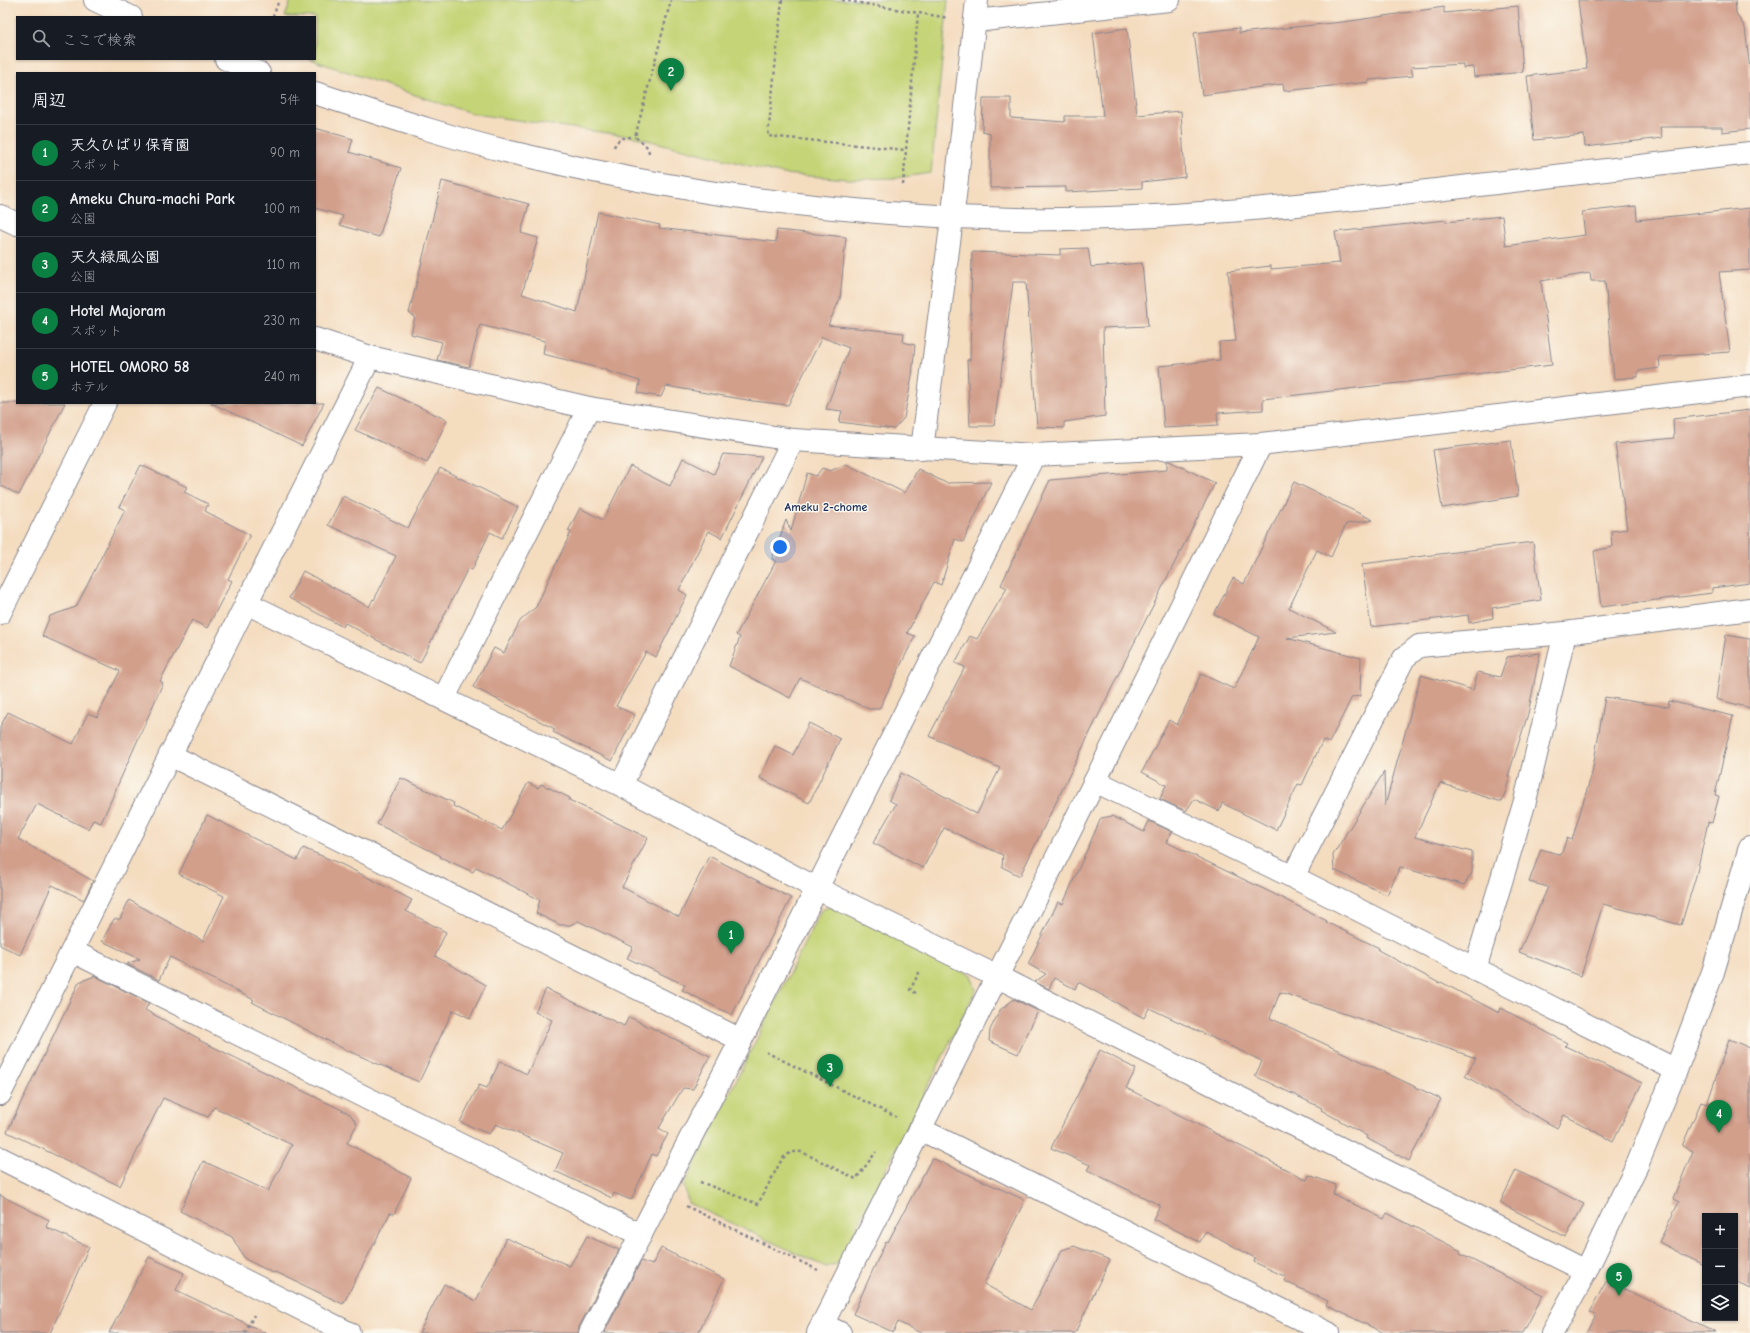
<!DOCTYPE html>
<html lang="ja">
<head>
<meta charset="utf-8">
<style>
  :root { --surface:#171b24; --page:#20242c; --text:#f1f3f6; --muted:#9ea1a6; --line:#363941; --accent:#0b8043 }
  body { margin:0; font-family:"Comic Neue","Klee One",sans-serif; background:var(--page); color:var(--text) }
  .controls { position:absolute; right:12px; bottom:12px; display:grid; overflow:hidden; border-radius:0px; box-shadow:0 1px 3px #0004 }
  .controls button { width:36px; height:36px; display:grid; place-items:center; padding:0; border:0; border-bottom:1px solid var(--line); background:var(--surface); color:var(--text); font:20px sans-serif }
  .you { position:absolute; left:780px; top:547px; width:14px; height:14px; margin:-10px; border:3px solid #fff; border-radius:50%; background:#1a73e8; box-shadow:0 0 0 6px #1a73e833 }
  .badge { display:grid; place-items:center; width:26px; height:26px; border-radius:50%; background:var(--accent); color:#fff; font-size:13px; font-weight:700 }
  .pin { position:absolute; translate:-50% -33px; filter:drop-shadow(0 1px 2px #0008) }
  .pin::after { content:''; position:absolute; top:21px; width:14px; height:12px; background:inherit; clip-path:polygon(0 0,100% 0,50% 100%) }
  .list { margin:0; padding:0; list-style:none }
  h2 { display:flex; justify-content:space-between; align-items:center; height:52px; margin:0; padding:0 16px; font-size:17px }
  h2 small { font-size:13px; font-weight:400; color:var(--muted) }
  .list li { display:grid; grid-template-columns:26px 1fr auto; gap:12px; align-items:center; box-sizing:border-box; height:56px; padding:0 16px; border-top:1px solid var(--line) }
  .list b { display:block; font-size:15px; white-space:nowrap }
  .list p { margin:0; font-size:13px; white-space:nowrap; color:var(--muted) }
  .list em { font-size:13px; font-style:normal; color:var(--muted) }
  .icon { flex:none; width:22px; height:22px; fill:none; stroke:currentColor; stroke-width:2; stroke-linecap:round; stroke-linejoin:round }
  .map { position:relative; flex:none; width:1750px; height:1333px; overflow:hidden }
  .search { position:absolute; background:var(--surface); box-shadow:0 1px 3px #0004; left:16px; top:16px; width:300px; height:44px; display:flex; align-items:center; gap:10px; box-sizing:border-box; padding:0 14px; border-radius:0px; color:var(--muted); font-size:15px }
  .panel { position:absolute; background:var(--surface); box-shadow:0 1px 3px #0004; left:16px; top:72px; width:300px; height:332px; border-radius:0px }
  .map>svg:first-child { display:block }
  .green { fill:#c4d476; stroke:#70826a }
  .building { fill:#d29f8b }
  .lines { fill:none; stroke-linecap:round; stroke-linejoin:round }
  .minor-casing { stroke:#88868e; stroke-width:24 }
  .path { stroke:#88868e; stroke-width:2.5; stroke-dasharray:3 3; stroke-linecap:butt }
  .minor { stroke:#fff; stroke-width:22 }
  .labels { text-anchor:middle; stroke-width:3; stroke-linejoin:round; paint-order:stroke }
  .neighbourhood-label { font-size:12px; font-weight:bold; fill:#1b2f5e; stroke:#fbf7ec }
</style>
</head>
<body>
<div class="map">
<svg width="1750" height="1333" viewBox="0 0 1750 1333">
  <rect width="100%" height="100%" fill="#fbf7ec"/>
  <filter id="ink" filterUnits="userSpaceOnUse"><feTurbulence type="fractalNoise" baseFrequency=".025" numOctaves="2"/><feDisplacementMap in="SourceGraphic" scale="8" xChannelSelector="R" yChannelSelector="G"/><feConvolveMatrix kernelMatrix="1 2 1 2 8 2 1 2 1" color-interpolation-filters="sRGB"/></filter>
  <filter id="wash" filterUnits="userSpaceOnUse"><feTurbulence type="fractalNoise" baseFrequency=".012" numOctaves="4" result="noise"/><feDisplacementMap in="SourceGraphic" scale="16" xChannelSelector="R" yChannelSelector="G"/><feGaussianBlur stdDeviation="0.9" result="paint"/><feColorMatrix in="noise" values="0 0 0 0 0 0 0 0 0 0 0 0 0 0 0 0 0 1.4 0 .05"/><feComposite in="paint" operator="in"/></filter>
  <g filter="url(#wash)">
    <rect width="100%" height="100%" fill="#f4dcbf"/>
    <g class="green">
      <path d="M291 0H948L931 173 896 178 849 179 783 174 635 137 475 114 442 104 309 59H315V17H285Z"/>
      <path d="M832 906 971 975 976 990 839 1263 826 1267 688 1203 684 1185 821 910Z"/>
    </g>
    <g id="blocks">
      <g class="building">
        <path d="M1578 0H1735L1736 13 1745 28 1750 70V129L1722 132V127H1660L1662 138 1585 147 1584 135 1534 140 1527 76 1587 69Z"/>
        <path d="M1518 6 1523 72 1474 77 1473 67 1463 68V64L1411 67 1413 76 1369 80V82L1284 91 1283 84 1202 95 1194 33 1239 28V33L1351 21 1444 7V13Z"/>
        <path d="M1127 28 1137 115 1181 111 1185 177 1142 182V188L1066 192V187L990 188V133L982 131 983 98H1011V118L1065 122V116H1103L1093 33Z"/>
        <path d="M315 128 353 139 349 152 401 168 379 237 340 225 343 216 315 208Z"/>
        <path d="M442 181 529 204 521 233 538 238 522 294 577 312 598 212 660 225 659 228 776 242 777 230 846 237 840 299 828 325 904 333 903 342 915 345 912 376 904 418 894 429 839 422 842 411 826 409 849 348 822 337 788 405 753 401 666 386 661 397 638 393 640 381 607 371V370L543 354 545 341 480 325 469 367 437 360 442 342 411 334 415 317 409 313Z"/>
        <path d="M1636 206 1637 220 1750 208V270L1719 272 1730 352 1659 357 1660 368 1638 371V377L1614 379 1605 281H1591L1590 273 1541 281 1552 365 1263 399V410L1217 413 1218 425 1164 428 1159 366 1220 360 1219 342 1236 341 1228 271 1271 266V269L1340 263 1335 232 1446 220V222L1502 216 1506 246 1585 235 1582 212Z"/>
        <path d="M1088 248 1091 267 1142 263 1148 326 1103 328 1105 416 1064 422V428L1037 427 1026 282H1013L994 426H970L967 360H970L972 252 1060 255V249Z"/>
        <path d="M379 388 447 420 427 463 355 430Z"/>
        <path d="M0 403H65L19 495 0 485Z"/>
        <path d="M211 403H324L302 446Z"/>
        <path d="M1750 410V583L1712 588V593L1601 607 1594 551 1612 547 1611 531 1627 529 1615 444 1674 438 1673 419Z"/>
        <path d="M1511 440 1518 496 1442 508 1433 450Z"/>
        <path d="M723 454 762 457 722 538 708 531 679 590 687 595 656 657 646 652 616 706 635 715 612 761 553 732 555 729 473 687 494 648 504 653 520 621 536 607 571 532 568 531 580 508 603 520 630 466 670 486 683 458 714 474Z"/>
        <path d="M1167 461H1169L1215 483 1122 667 1020 876 1002 867 1003 855 944 828 923 868 873 843 896 804 889 800 901 773 977 814 1000 768 929 736 965 667 955 663 970 636 977 639 1007 588 1001 585 1050 480 1167 470Z"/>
        <path d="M846 464 905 493 918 469 946 483 991 482 963 542 955 539 941 585 934 582 907 633 915 636 879 709H869L800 678 790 698 729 666 740 637 736 635 776 561 772 559 786 520 791 531 807 473 816 476 822 468 830 471Z"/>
        <path d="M141 465 187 487 184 492 208 504 205 511 250 535 228 579 232 581 207 628 192 620 160 681 163 683 101 823 93 820 88 829 37 804 18 839 93 881 84 900 52 885 20 955 0 945V727L8 712 73 744 88 713 97 717 120 671 42 636 50 616 76 607 125 510 119 507Z"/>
        <path d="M440 468 518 507 502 538 490 532 472 570 468 568 420 663 345 623 343 627 289 598 303 571 369 607 373 599 374 600 396 556 328 525 343 496 408 528Z"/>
        <path d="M1294 482 1373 520 1346 524 1331 557 1317 550 1289 608 1336 632 1287 638 1361 658 1360 696 1352 697 1329 743 1323 740 1302 785 1298 784 1276 830 1222 803 1219 811 1194 799 1186 811 1160 799 1166 785 1142 772 1169 720 1177 725 1201 674 1234 689 1259 637 1214 614 1233 578 1244 584Z"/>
        <path d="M1533 542 1541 600 1492 608 1493 618 1469 623 1468 615 1371 627 1362 564Z"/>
        <path d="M1726 635 1750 639V708L1716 699Z"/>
        <path d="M1540 653 1528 714 1508 776 1510 777 1502 802 1440 783 1415 837 1472 852V873L1464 885 1400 867 1387 895 1334 870 1333 855 1384 772 1385 806 1421 675 1473 690 1478 672 1500 677 1507 657Z"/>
        <path d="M1605 697 1668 707 1669 701 1733 716 1715 795 1719 796 1712 823 1708 822 1696 876 1681 925 1603 904 1581 976 1519 952 1548 887 1529 882 1541 849 1561 855 1567 838 1572 840 1592 773Z"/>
        <path d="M809 723 840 739 809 803 760 778 775 746 793 755Z"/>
        <path d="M401 778 454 803 453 806 502 830 528 783 538 788 541 784 570 798 569 800 648 838 622 887 679 917 709 856 791 898 732 1015 682 990 685 985 627 958 633 947 578 921 570 925H560L536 913 540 900 476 867 473 872 440 857 441 856 377 824Z"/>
        <path d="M207 815 297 860 303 848 343 865 412 900 406 911 446 932 435 956 486 985 470 1018 453 1010 419 1082 344 1049 252 1002 254 1000 170 957 159 980 127 964 140 959 102 941 114 919H120L129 900 203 941 224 896 179 874Z"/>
        <path d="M1112 816 1144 832 1149 821 1172 832 1166 842 1272 893 1327 921 1326 922 1379 948 1378 950 1439 983 1441 982 1499 1013 1501 1008 1567 1043 1565 1046 1642 1083 1613 1141 1564 1115 1557 1128 1465 1076 1476 1058 1280 992 1270 1018 1441 1099 1409 1161 1366 1138 1367 1136 1321 1110 1322 1108 1255 1076 1262 1061 1149 1008 1144 1018 1078 982 1075 989 1054 978 1049 989 1035 982 1046 974 1028 964 1058 902 1063 904 1101 818Z"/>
        <path d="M95 976 149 1003 145 1010 200 1039 199 1040 350 1114 357 1124 347 1143 411 1178 394 1214 390 1213 343 1304 276 1272 273 1273 245 1259 232 1237 180 1211 203 1161 268 1191 292 1145 214 1107 208 1117 163 1098 120 1186 7 1132 79 982Z"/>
        <path d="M546 989 624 1026 629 1017 710 1056 693 1089 683 1088 659 1128 668 1134 656 1156 652 1154 631 1200 614 1193 612 1198 555 1171 563 1153 496 1124 489 1134 460 1122 479 1085 487 1088 500 1061 527 1074 552 1020 535 1012Z"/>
        <path d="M1014 999 1038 1011 1018 1054 989 1041 990 1030 1000 1010Z"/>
        <path d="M1729 1039 1750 1048V1288L1735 1281V1216H1705V1266L1659 1242 1679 1202 1673 1199 1693 1151 1682 1146 1701 1102 1707 1104Z"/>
        <path d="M1100 1050 1136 1069 1126 1088 1307 1180 1309 1175 1336 1185 1333 1194 1384 1219 1387 1213 1461 1251 1460 1254 1543 1295 1523 1333H1384L1326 1305 1328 1301 1284 1281 1286 1277 1254 1262 1255 1258 1206 1231 1200 1242 1153 1219 1160 1205 1087 1170 1090 1165 1051 1148Z"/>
        <path d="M932 1158 1025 1200 984 1284 1031 1310 1062 1250 1074 1246 1110 1260 1075 1333H921L898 1322 893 1332 853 1314 886 1241 888 1242Z"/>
        <path d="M1516 1170 1584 1204 1566 1237 1500 1203Z"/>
        <path d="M0 1195 49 1220 46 1227 89 1247 50 1333H0Z"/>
        <path d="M587 1236 619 1250 579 1327 578 1333H419L444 1284 476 1301 506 1238 570 1266Z"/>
        <path d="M661 1248 724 1279 698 1333H604L641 1261 652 1265Z"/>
        <path d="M149 1257 184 1273 176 1290 266 1333H109Z"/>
        <path d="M1607 1280 1716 1333H1586L1595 1314 1589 1312Z"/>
      </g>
    </g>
  </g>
  <g filter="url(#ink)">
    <use href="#blocks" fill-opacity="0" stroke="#88868e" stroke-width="1"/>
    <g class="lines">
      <defs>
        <g id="minor">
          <path d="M95 0 131 17"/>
          <path d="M975 21 1169 0"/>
          <path d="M226 59 259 73"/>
          <path d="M315 93C380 114 444 136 510 152 676 193 846 216 1016 219 1145 221 1274 208 1402 194 1518 181 1634 167 1750 153"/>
          <path d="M0 216 17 224"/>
          <path d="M315 339 370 357 589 408 793 440 1034 455 1261 444 1750 386"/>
          <path d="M922 449 955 196 977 0"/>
          <path d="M246 603 621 785 816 888 996 976 1586 1271"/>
          <path d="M0 613 105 403"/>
          <path d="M444 698 589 408"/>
          <path d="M170 755 741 1040"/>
          <path d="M1095 781 1293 877 1676 1070"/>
          <path d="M621 785 793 440"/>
          <path d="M1293 877 1404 658 1419 646 1565 633 1750 609"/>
          <path d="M72 951 641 1235"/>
          <path d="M1475 969 1525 801 1565 633"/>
          <path d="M0 1094 370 357"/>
          <path d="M920 1129 1328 1333"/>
          <path d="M0 1158 349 1333"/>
          <path d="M822 1324 840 1333"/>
          <path d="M590 1333 741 1040 1034 455"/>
          <path d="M818 1333 1095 781 1261 444"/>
          <path d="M1552 1333 1586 1271 1638 1163 1676 1070 1713 972 1750 847"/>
        </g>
      </defs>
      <use href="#minor" class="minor-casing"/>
      <g class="path">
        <path d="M782 0 768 136 906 150"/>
        <path d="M842 0 948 18"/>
        <path d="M273 17 279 0"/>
        <path d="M614 147C617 138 626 137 635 137"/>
        <path d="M649 153C648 145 641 141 635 137L671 0"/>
        <path d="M903 185 918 13"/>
        <path d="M916 993 910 990 920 971"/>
        <path d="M766 1052 896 1117"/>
        <path d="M700 1182 758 1204 782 1159C788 1153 793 1151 802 1152L856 1179 876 1152"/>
        <path d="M686 1206 818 1270"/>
        <path d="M245 1333 254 1315"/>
      </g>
      <use href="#minor" class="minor"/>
    </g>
  </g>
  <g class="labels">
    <g class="neighbourhood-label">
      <text x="826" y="511">Ameku 2-chome</text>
    </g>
  </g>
</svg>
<div class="controls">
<button>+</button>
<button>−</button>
<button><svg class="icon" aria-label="layers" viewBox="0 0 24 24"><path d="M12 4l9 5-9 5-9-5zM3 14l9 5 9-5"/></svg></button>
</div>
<div class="you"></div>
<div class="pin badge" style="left:731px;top:954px">1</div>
<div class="pin badge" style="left:671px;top:91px">2</div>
<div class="pin badge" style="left:830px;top:1087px">3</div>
<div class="pin badge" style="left:1719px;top:1133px">4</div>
<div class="pin badge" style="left:1619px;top:1296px">5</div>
<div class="search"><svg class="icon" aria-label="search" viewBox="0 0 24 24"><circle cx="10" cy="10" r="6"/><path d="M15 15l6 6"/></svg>ここで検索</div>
<section class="panel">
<h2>周辺<small>5件</small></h2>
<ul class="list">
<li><span class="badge">1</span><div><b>天久ひばり保育園</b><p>スポット</p></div><em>90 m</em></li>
<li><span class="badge">2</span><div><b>Ameku Chura-machi Park</b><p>公園</p></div><em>100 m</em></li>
<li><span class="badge">3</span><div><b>天久緑風公園</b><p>公園</p></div><em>110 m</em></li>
<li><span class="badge">4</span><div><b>Hotel Majoram</b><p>スポット</p></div><em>230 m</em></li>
<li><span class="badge">5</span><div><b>HOTEL OMORO 58</b><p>ホテル</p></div><em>240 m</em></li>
</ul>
</section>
</div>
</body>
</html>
